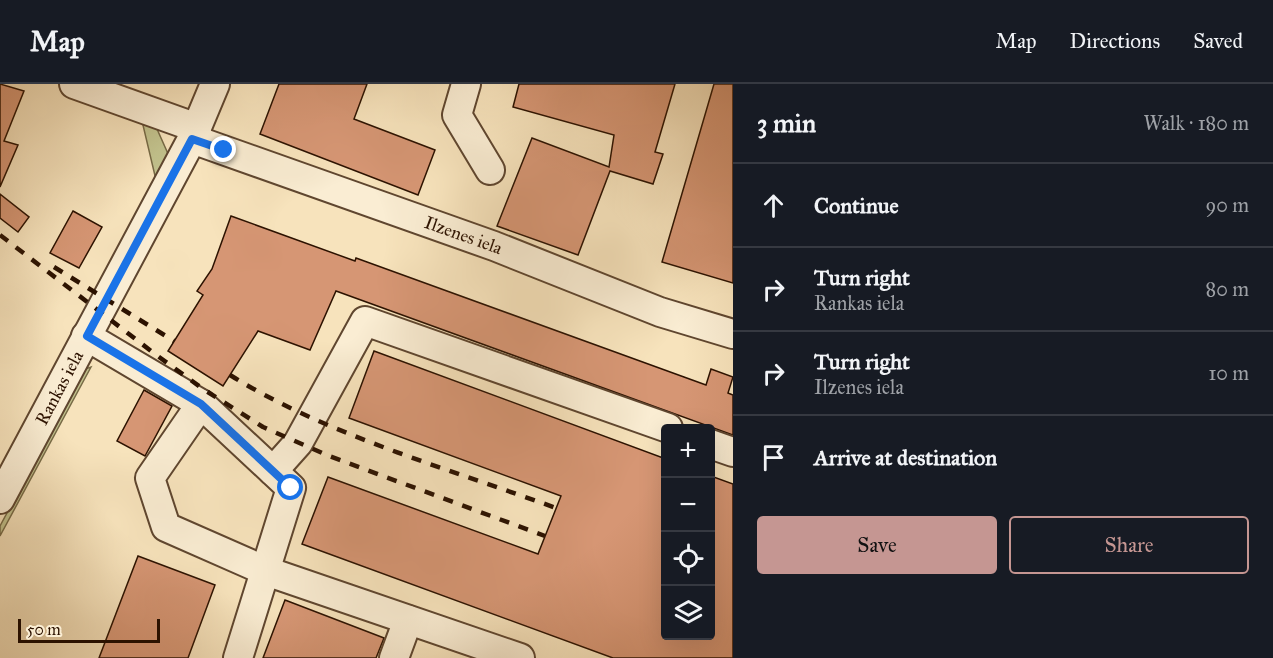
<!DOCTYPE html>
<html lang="en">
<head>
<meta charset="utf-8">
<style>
  :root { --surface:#171b24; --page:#20242c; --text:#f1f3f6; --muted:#9ea1a6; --line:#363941; --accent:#c59692 }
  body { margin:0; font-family:"IM FELL Great Primer",serif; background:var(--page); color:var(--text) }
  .controls { position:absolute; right:18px; bottom:18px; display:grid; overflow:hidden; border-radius:6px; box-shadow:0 6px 24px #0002 }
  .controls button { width:54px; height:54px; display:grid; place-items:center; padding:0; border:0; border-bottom:2px solid var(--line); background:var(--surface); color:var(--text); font:30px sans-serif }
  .scale { position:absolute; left:18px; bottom:15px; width:142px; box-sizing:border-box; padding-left:6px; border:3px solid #2c1200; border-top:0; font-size:16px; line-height:21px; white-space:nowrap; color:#2c1200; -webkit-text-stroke:4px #faedd3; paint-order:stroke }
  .stop { position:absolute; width:18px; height:18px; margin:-14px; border:4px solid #1a73e8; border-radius:50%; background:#fff }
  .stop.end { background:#1a73e8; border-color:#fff; box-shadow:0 2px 6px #0008 }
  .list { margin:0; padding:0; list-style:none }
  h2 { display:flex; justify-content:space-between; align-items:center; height:78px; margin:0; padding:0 24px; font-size:26px }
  h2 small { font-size:20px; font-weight:400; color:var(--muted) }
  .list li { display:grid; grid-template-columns:39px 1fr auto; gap:18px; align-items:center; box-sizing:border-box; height:84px; padding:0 24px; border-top:2px solid var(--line) }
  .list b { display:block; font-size:22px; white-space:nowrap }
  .list p { margin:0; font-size:20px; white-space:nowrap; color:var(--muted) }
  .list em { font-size:20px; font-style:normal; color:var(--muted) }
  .actions { display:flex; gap:12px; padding:18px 24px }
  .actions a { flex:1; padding:14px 0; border:2px solid var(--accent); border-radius:6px; text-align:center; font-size:21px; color:var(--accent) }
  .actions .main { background:var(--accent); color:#111 }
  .icon { flex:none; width:33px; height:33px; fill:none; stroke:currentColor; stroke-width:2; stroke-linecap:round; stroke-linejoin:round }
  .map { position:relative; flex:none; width:733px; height:574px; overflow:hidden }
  header { display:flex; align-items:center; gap:36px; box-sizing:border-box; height:84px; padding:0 30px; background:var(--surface); border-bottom:2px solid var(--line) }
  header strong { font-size:28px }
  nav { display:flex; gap:33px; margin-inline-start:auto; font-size:21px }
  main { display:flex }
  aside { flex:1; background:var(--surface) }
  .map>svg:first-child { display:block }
  .green { fill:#c2c28d; stroke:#776a46; stroke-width:1.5 }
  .building { fill:#d69674; stroke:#2c1200; stroke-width:1.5 }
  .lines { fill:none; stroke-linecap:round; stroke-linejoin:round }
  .minor-casing { stroke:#5f462f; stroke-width:32 }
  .minor { stroke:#faedd3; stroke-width:28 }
  .rail { stroke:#2c1200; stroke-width:4.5; stroke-dasharray:10 10; stroke-linecap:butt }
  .route { stroke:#1a73e8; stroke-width:8 }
  .labels { text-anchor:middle; stroke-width:4.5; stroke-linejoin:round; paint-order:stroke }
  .street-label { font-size:18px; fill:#2c1200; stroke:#faedd3 }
</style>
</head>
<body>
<header>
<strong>Map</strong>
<nav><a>Map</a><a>Directions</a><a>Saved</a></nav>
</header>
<main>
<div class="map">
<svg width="733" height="574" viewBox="0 0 733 574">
  <rect width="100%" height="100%" fill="#f7e3bc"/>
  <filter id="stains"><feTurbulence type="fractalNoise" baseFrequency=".00333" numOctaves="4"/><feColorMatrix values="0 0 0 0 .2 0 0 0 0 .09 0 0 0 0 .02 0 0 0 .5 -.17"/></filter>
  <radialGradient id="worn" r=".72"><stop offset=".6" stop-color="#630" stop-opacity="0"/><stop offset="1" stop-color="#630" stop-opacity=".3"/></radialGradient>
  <g class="green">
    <path d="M142 37 157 45 169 72 156 96Z"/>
    <path d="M91 283 0 452V442L74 304 85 285Z"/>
  </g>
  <g class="building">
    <path d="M0 0 24 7 4 57 18 61 0 103Z"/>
    <path d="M279 0H367L354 35 435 66 418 111 260 50Z"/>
    <path d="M519 0H675L655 68 663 70 653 100 610 87 578 171 497 142 532 54 609 83 614 51 513 23Z"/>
    <path d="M714 0H733V199L662 178Z"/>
    <path d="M0 110 29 133 18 148 0 134Z"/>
    <path d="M73 127 102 143 79 184 50 169Z"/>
    <path d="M231 132 355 177 356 174 706 301 711 285 733 293 728 309 733 311V351L336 207 310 266 258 247 223 302 168 267 203 211 197 207 212 185Z"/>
    <path d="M374 267 666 375V552H711V392L733 400V574H613L302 460 328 393 538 470 561 412 349 334Z"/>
    <path d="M144 306 172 322 145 372 117 357Z"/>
    <path d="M138 472 215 501 188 574H99Z"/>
    <path d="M285 516 384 554 376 574H263Z"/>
  </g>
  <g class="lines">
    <defs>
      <g id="minor">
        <path d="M74 0 197 44"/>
        <path d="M466 0 457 31 490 86"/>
        <path id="s1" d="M192 55 494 162 660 228 733 250"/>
        <path d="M86 252 201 320 291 404 238 574"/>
        <path d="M201 320 150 394 166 443 266 487 520 574"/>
        <path d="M710 360 733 368"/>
        <path d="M273 387 298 359 365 237 668 344"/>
        <path id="s2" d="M0 415 192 55 215 0"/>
        <path d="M394 574 408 536"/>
      </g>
    </defs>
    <use href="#minor" class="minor-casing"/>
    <use href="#minor" class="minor"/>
    <g class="rail">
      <path d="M0 151 155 270 203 305 263 343 329 372 545 452"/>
      <path d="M54 183 174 257"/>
      <path d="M230 291C324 350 452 386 556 424"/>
    </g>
  </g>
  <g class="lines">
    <path class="route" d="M224 66 192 55 87 252 201 320 291 404"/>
  </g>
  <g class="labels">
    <g class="street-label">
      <text dy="6" stroke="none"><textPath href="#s1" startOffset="288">Ilzenes iela</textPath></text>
      <text dy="6" stroke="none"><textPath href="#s2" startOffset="126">Rankas iela</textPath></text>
    </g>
  </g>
  <rect width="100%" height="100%" filter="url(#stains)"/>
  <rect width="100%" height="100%" fill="url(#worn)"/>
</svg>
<div class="controls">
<button>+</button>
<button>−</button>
<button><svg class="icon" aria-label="locate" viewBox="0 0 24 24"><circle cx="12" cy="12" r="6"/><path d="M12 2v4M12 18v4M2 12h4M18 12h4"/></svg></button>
<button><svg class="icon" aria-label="layers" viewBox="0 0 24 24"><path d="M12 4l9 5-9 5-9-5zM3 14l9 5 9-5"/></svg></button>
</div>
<div class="scale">50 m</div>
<div class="stop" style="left:291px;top:404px"></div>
<div class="stop end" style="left:224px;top:66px"></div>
</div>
<aside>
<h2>3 min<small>Walk · 180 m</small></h2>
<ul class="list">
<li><svg class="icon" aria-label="ahead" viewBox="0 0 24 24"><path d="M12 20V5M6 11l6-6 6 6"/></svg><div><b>Continue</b></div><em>90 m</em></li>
<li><svg class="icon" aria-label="right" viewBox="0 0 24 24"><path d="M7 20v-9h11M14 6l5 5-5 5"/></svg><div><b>Turn right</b><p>Rankas iela</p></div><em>80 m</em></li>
<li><svg class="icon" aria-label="right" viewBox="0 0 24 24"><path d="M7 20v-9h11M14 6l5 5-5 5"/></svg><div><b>Turn right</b><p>Ilzenes iela</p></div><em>10 m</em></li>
<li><svg class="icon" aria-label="arrive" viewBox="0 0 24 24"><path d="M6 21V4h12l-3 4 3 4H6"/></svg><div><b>Arrive at destination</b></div></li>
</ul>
<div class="actions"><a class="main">Save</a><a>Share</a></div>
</aside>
</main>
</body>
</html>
